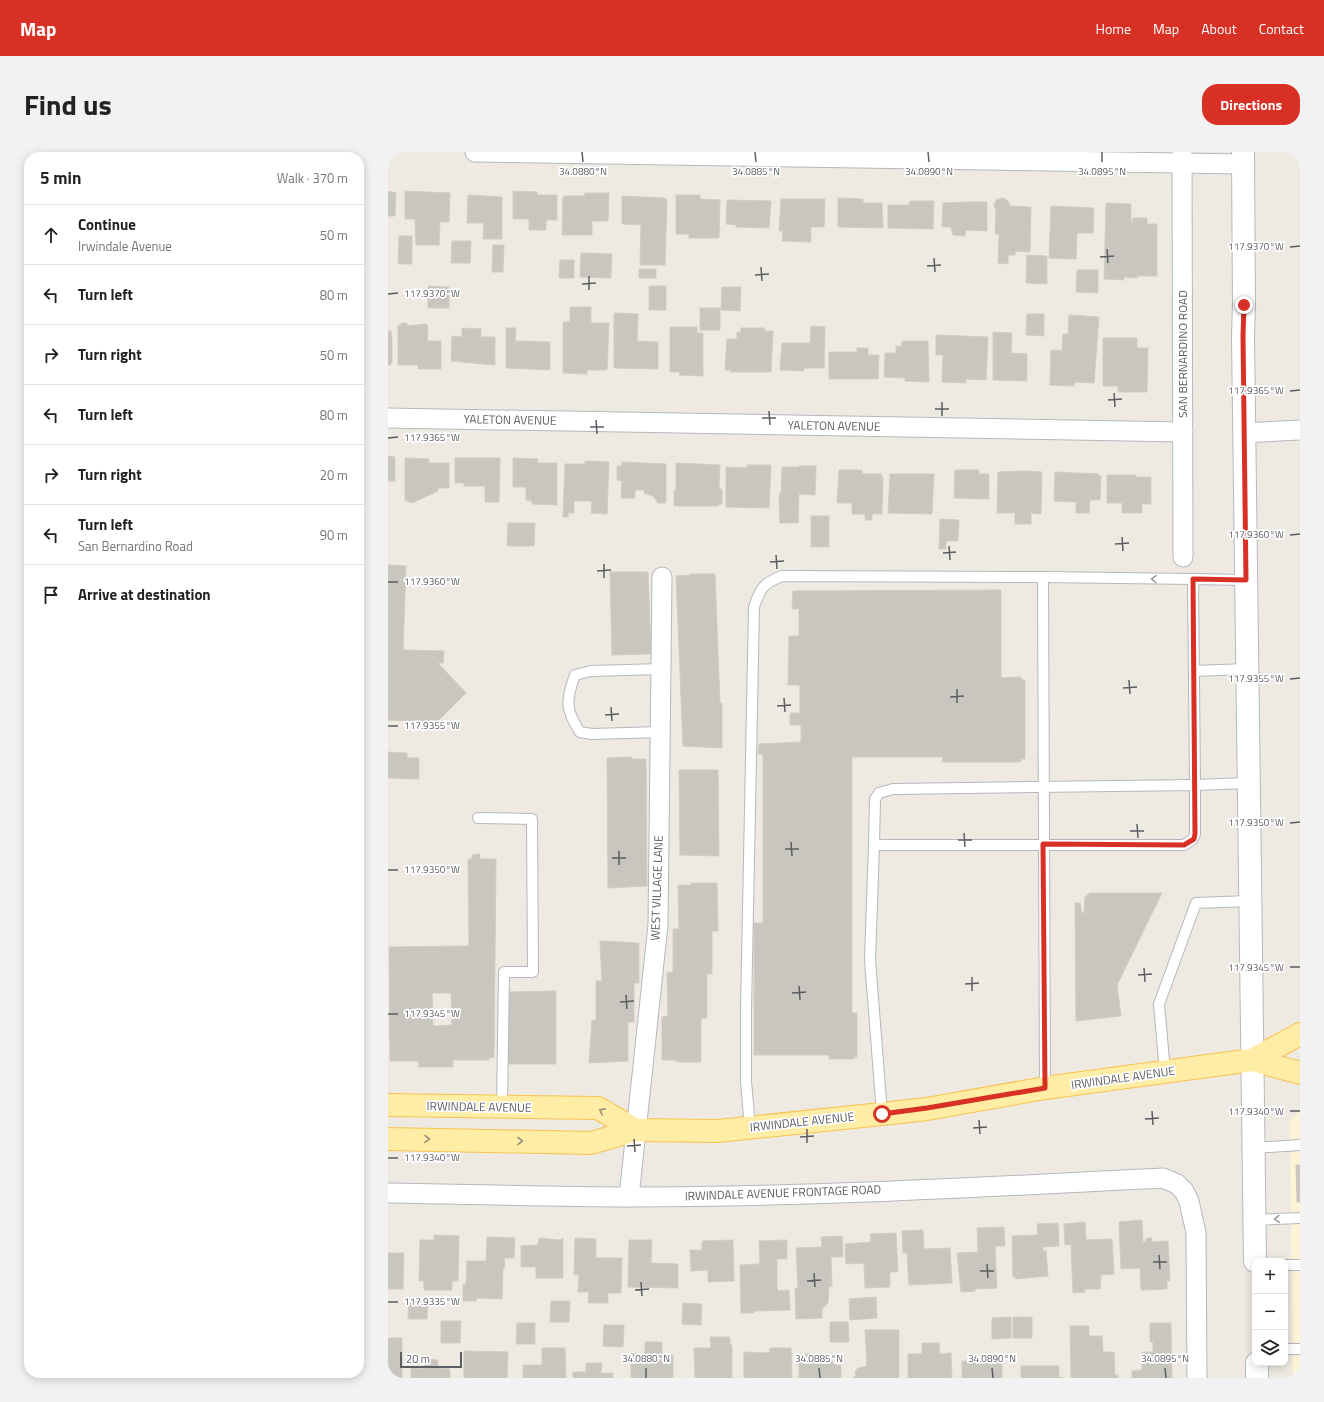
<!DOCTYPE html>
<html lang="en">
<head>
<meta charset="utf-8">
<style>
  :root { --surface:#fff; --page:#f2f2f2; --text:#222; --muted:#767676; --line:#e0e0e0; --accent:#d93025 }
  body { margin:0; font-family:"Titillium Web",sans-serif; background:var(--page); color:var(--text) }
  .controls { position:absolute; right:12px; bottom:12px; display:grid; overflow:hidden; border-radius:8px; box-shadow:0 2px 10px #0003 }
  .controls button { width:36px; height:36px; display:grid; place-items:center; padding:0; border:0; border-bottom:1px solid var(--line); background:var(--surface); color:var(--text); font:20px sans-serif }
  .scale { position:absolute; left:12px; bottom:10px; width:62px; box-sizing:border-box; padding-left:4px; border:2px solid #5a5e63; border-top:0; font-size:11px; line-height:14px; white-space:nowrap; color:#5a5e63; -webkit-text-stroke:3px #fff; paint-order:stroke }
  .stop { position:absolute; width:12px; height:12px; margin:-9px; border:3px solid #d93025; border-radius:50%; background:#fff }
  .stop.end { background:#d93025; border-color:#fff; box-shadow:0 1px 4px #0008 }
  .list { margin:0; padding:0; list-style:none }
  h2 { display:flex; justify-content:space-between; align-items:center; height:52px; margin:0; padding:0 16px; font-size:17px }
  h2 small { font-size:13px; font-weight:400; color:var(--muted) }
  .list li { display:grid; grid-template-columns:26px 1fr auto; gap:12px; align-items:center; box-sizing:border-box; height:60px; padding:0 16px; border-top:1px solid var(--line) }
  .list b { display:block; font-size:15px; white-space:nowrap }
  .list p { margin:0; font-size:13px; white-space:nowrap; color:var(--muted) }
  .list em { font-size:13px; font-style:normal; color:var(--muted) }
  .icon { flex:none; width:22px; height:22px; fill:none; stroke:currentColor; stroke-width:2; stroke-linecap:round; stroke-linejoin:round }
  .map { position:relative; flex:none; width:912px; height:1226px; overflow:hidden; border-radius:16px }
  header { display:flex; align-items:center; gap:24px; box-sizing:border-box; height:56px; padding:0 20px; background:var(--accent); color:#fff }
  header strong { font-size:19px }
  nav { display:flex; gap:22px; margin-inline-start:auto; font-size:14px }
  .intro { display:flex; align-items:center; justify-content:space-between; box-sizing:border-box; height:96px; padding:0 24px }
  h1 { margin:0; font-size:28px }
  .button { padding:10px 18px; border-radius:16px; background:var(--accent); color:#fff; font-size:14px; font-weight:700 }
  main { display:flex; gap:24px; padding:0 24px }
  aside { flex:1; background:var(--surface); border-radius:16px; box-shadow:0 2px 10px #0003 }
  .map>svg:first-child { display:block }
  .commercial { fill:#fff3d5 }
  .building { fill:#c9c5bf; stroke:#d3ccc0; fill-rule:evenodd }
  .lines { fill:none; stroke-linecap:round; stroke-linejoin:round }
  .lane-casing { stroke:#b4b8bd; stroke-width:12 }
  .street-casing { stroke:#b4b8bd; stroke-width:21 }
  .secondary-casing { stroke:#b5b9bf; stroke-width:24 }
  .primary-casing { stroke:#f8c150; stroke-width:24 }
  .lane { stroke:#fff; stroke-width:10 }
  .street { stroke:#fff; stroke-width:19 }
  .secondary { stroke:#fff; stroke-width:22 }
  .primary { stroke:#ffeca5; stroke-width:22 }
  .oneway { stroke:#9c9ea1 }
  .oneway2 { stroke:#94907a }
  .route { stroke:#d93025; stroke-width:5 }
  .ticks { fill:none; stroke:#5a5e63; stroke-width:1.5 }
  .labels { text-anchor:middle; stroke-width:3.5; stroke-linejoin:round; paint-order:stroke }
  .street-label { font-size:12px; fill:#5a5e63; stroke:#fff }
  .ticks-label { font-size:10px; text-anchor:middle; fill:#5a5e63; stroke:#fff; stroke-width:3.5; stroke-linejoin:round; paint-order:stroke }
</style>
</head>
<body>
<header>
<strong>Map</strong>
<nav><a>Home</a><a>Map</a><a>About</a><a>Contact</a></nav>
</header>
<div class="intro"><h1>Find us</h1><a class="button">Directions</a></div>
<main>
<aside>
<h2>5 min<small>Walk · 370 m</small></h2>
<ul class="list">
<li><svg class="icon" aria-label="ahead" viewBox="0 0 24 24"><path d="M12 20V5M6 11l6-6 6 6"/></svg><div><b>Continue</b><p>Irwindale Avenue</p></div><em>50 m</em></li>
<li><svg class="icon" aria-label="left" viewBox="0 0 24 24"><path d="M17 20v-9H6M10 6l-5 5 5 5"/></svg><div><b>Turn left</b></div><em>80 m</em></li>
<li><svg class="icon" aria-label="right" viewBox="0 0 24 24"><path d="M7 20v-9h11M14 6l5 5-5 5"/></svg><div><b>Turn right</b></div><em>50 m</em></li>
<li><svg class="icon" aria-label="left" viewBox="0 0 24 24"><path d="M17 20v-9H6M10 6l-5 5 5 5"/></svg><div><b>Turn left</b></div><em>80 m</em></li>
<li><svg class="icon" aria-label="right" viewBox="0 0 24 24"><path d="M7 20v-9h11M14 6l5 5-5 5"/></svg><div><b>Turn right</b></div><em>20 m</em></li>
<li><svg class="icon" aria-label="left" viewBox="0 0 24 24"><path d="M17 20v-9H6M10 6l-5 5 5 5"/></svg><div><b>Turn left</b><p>San Bernardino Road</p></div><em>90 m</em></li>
<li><svg class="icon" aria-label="arrive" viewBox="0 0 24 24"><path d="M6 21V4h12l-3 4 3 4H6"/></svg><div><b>Arrive at destination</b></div></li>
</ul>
</aside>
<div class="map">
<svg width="912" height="1226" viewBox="0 0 912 1226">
  <rect width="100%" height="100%" fill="#eeeae1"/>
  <path class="commercial" d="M912 959V1226H905L902 969Z"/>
  <g class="building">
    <path d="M0 39 8 41 7 64H0Z"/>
    <path d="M17 39 62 41 61 70H52L51 93H28L27 67H17Z"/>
    <path d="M125 39 149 40V43H169V68H158V78H141V67H125Z"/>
    <path d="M197 41H221L220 69H204V83H174L175 45 177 44H196Z"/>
    <path d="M80 43 114 45V87H95L96 71H79Z"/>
    <path d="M288 43H312V47L332 48 331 86H301V82H288Z"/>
    <path d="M234 44 277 46 279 48 277 113H252L253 73 234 72Z"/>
    <path d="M450 46 475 47V51H494L495 76 450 75Z"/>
    <path d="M615 46 620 49 622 54 643 55 642 100 627 99V103H620V112L610 111 611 82H607L608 59 606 53 608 48Z"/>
    <path d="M393 47H437L436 75H423V90L394 89 395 79H391Z"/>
    <path d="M339 48 383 49 381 76 348 75V73L338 72Z"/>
    <path d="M522 49H546L545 77 500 76V53H521Z"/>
    <path d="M582 50H599V79L578 78 577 84 565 83 563 75H554L555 51Z"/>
    <path d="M718 51 743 52V71H744L745 66H759V72H769V124H750L749 126 736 125V128L716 127Z"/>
    <path d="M663 54 706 56 705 81H689L688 107 661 106Z"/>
    <path d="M11 84H24V112H10Z"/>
    <path d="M64 89H83L82 111H63Z"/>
    <path d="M105 93H116L115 120H104Z"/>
    <path d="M193 101 224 102 223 126 192 125Z"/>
    <path d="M639 103 659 104V132L638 131Z"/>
    <path d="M172 108H186V126H171Z"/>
    <rect x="251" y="117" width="17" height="9"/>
    <path d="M689 118H710V141L688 140Z"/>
    <path d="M40 134 61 135V156H40Z"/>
    <rect x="261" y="134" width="17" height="24"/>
    <path d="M334 135H353L352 159 333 158Z"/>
    <path d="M182 155H203V171H221L219 218H199V222L175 221V170H182Z"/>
    <rect x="312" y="156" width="20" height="22"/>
    <path d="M226 161 250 162 249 189 270 190V217L226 216Z"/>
    <path d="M639 162H656V184L638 183Z"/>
    <path d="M681 163 711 165 706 231 687 230 686 234 662 233 663 198 674 199 675 182H680Z"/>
    <path d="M14 171H19V174L38 172 40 174 39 189H53V217H30V213H10V173H13Z"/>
    <path d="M423 174 437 175 436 216H416V219L392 218 394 191H422Z"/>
    <path d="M282 175H309V181H315V224L291 223 292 220H282Z"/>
    <path d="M74 176 93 177V185H107V213L63 209 64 184 74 185Z"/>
    <path d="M118 176H128L127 189 162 190V218L118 216Z"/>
    <path d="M353 176H377L376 179H385L383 220H342L343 218H337L339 187H349V180H353Z"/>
    <path d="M0 179H3L4 188V211L2 213H0Z"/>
    <path d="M605 180 624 181 623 201 639 202V229L605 228Z"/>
    <path d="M548 183 600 185 598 228 578 227V231L554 230 555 203H548Z"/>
    <path d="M715 186H749V196H760L759 240H730V234H715Z"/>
    <path d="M514 189H540L541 230 517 229V226L496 225 497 201H508V194H514Z"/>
    <path d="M469 196H480V203H491L490 227H441V200H469Z"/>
    <path d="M0 304 7 305V329H0Z"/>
    <path d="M17 306 41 307V311H61V336H50V339L24 351 17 348Z"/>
    <path d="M67 306H112L111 350H97V334H76V331H67Z"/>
    <path d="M125 306 150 307 149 311H169V353L144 352V349L138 348V335H125Z"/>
    <path d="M197 309 221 310 219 362 203 361 204 349H186V361H180V365H175L177 312H197Z"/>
    <path d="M234 310 278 312V351H270L265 344 256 341V338H247V346H233L234 329 229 328V314H234Z"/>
    <path d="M288 311 332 313 331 337H334V352H331V354H286V338H288Z"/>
    <path d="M359 313H383L381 356 338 355V315L359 316Z"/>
    <path d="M411 314H428L427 343 411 342 410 371H392L391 348 392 341H393L394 315H411Z"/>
    <path d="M451 318H474V322H494L493 325H495L494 362H484V368H477V362H464V351H449Z"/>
    <path d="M567 318H591V322H601V347L566 346Z"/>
    <path d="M637 319 654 320 653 362 643 361V372H627V361H609L610 320Z"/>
    <path d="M667 320 711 322V324H713L712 348H702L701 361H688V350L666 349Z"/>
    <path d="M502 322H546L544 362 500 361Z"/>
    <path d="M719 323H748L747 325H763V352H754V361H734V351H719Z"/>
    <rect x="423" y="364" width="18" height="31"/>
    <path d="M552 367 571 368 570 389H558V397H551Z"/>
    <path d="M120 371H147L146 394H119Z"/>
    <path d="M0 413 18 414 15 498 56 499 55 511H50L78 541 49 570 0 568Z"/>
    <path d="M222 420H260L263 502 224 503Z"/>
    <path d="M302 422H327L332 551H334V596L295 594 288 424 302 423Z"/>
    <path d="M613 438V526L633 525V528H637V607H633V610H554L555 605H464V861H469V905H466V907H441V903H366V771H375V602H370L371 592 413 590V573H402V561H412V533H400L401 484H411V457H404L405 439Z"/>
    <path d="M0 600 19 601V606H31V627L0 626Z"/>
    <path d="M244 605V607H258L259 734 220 736 219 606Z"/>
    <path d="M291 618H330L331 704 292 703Z"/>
    <path d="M92 702V707H108L106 905 101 906V908H65V915H31L30 909H2L1 795 81 794 80 707H84V703ZM44 841H63L64 873 45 874Z"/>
    <path d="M303 731H329L330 779H324V822H319V866H313V910H288V908H274V865L280 864 279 821 285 820V777H291L290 733H304Z"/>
    <path d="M702 741H774L729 833 733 864 688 869 687 751H692L694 761H696L697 745Z"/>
    <path d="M212 789 251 791V831H246V870H240V909L201 911 204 868H208V829H214Z"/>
    <path d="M168 839V912H120V840Z"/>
    <path d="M908 1013H912V1050H909Z"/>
    <path d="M754 1068 755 1090H758V1086H764V1090L780 1089 782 1129H779V1137L753 1138 752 1116 733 1117 731 1070Z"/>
    <path d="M697 1070 698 1088 724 1087 726 1122 713 1123 712 1137H696L697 1140 685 1141 683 1092 677 1093 676 1072Z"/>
    <path d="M670 1071 671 1094 655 1095V1099L658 1098 660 1124 628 1127V1125H625L624 1084 650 1083 649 1072Z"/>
    <path d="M616 1075 617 1094H607L609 1136 587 1137V1139L573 1140 569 1101 590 1100 589 1076Z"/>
    <path d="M535 1078 536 1097 562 1096 564 1131 521 1133 519 1101H515L514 1079Z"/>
    <path d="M508 1081 510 1120H502V1135L477 1136 476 1111 458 1112 457 1092 483 1090 482 1082Z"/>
    <path d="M46 1083 71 1084 70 1129H64V1138H36V1129H31L32 1088H46Z"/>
    <path d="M454 1084 455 1105H443L444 1134 441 1135 440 1151 434 1157V1166L408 1167 407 1136H410L408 1096 434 1095 433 1085Z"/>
    <path d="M99 1085 127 1086 126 1106H116L117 1116H115L114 1147 89 1146 88 1149H75V1132L78 1133 79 1109H98Z"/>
    <path d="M151 1086 172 1088 175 1086V1126H148V1115H133V1094L150 1093Z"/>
    <path d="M187 1086 208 1087V1106H234L233 1141H220V1151H200L201 1140H190L191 1123H186Z"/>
    <path d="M241 1088H264L263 1111 290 1112V1136L240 1135Z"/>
    <path d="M345 1088 346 1129 320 1130V1118L303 1119 302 1098H314V1089Z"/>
    <path d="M399 1088V1107H389V1135L390 1139 401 1138 402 1158 366 1159V1161H353L352 1113 372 1112 371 1089Z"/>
    <path d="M0 1101H16L15 1137H0Z"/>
    <path d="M488 1145 489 1166 462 1168 461 1147Z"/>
    <path d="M21 1146H40L39 1167H20Z"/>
    <path d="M163 1149H182L181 1170H162Z"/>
    <path d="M295 1151 314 1152 313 1173 294 1172Z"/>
    <path d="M623 1165V1186L604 1187V1166Z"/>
    <rect x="625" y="1165" width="19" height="21"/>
    <path d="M53 1169H73L72 1191H53Z"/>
    <path d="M442 1170H460L461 1190H442Z"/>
    <path d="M129 1171H147V1192H128Z"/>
    <path d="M762 1171H783L784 1226H744V1219L754 1218V1200H765V1190H762Z"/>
    <path d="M216 1173H236L235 1195 215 1194Z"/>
    <path d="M682 1174H701V1184H714L715 1200H726L727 1223H730V1226H683Z"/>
    <path d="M477 1178H511V1226H465L468 1223 467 1219 470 1216 479 1214Z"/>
    <path d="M322 1185H342V1193H344V1226H307L306 1196H323Z"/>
    <rect x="0" y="1186" width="14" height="40"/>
    <path d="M257 1190H274V1203H285V1226H243V1202H257Z"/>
    <path d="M534 1191H551L552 1202 563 1201 564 1226H520V1202H534Z"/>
    <path d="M154 1196H177L178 1226H135V1213H154Z"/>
    <path d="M382 1196H403L404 1226H356V1200L381 1201Z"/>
    <path d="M76 1199 120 1200 119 1226H76Z"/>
    <path d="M411 1202H444V1210L447 1213H453V1226H411Z"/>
    <path d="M37 1207 50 1208V1216L62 1217V1226H23V1216L37 1217Z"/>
    <rect x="574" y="1209" width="40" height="17"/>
    <path d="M198 1211H214L213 1221H225V1226H185V1220H198Z"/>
    <path d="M633 1214H671V1225L676 1226H633Z"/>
  </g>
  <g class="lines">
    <defs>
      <g id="lane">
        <path d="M655 425 805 427"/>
        <path d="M858 428 805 427 807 633 860 631"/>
        <path d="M806 519 859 517"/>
        <path d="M272 580 204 582 192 580C177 558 178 547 187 523L203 519 273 517"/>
        <path d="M807 633V682L805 687 796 693H486L487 647 491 641 505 637Z"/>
        <path d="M90 666 144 667 145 820H116L114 955"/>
        <path d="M486 693 482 808 494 962"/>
        <path d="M777 920 771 852 808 751 861 749"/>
        <path d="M362 976 358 929V858L366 455C372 436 376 431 394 424L655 425 657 936"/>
        <path d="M865 996 912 993"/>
        <path d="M866 1068 912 1066"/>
        <path d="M897 1113H912"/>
        <path d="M897 1197H912"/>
      </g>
      <g id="street">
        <path d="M87 0 855 12"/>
        <path d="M794 0 795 405"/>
        <path d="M0 266 795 280"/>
        <path d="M856 281 912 278"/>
        <path d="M0 1041C81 1042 161 1045 242 1045 420 1045 598 1035 775 1026L789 1032 796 1039 801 1049 808 1081 809 1226"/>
        <path d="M241 1045 270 773 274 425"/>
      </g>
      <g id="secondary">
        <path d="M855 0 856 153 855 184 867 1109"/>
        <path d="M869 1211V1226"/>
      </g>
      <g id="primary">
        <path d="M864 908 912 921"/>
        <path d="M0 953 210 956 248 978"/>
        <path d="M0 987 203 991 248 978 330 979 494 962 539 957 657 936 864 908 912 882"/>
      </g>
    </defs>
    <use href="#lane" class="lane-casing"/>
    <use href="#street" class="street-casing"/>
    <use href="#secondary" class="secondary-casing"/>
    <use href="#primary" class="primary-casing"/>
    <use href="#lane" class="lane"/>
    <use href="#street" class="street"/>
    <use href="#secondary" class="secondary"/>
    <use href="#primary" class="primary"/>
  </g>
  <defs><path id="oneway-chevron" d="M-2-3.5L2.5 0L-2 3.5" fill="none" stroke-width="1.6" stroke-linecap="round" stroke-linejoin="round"/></defs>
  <g class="oneway">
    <use href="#oneway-chevron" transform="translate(766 427) rotate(-179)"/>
    <use href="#oneway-chevron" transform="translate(889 1067) rotate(177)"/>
  </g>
  <g class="oneway2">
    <use href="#oneway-chevron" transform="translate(214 959) rotate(-154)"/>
    <use href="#oneway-chevron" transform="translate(39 987) rotate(1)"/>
    <use href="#oneway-chevron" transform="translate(132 989) rotate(1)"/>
  </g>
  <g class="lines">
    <path class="route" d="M494 962 539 956 657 936 655 692 796 693 806 687 807 682 805 427 858 428 855 184 856 153"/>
  </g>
  <path class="ticks" d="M194 0 195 10M367 0 368 10M540 0 541 10M714 0V10M902 95 912 94M719 97 720 111M712 105 726 104M546 106 547 120M539 114 553 113M373 115 374 129M367 123 381 122M201 124V138M194 132 208 131M0 142 10 141M902 239 912 238M726 241 727 255M720 248 734 247M554 250V264M547 257H561M381 259 382 273M374 266H388M208 268 209 282M202 275H216M0 286 10 285M902 383 912 382M734 385 735 399M727 392 741 391M561 394 562 408M555 401 568 400M388 403 389 417M382 410 396 409M216 412V426M209 419 223 418M0 430H10M902 527 912 526M741 528 742 542M735 536 749 535M569 537V551M562 545 576 544M396 546 397 560M389 554 403 553M223 555 224 569M217 563 231 562M0 574H10M902 671 912 670M749 672 750 686M742 679H756M576 681 577 695M570 688H584M403 690 404 704M397 697H411M231 699V713M224 706H238M0 718H10M902 815H912M756 816 757 830M750 823 764 822M584 825V839M577 832 591 831M411 834 412 848M404 841 418 840M238 843 239 857M232 850 246 849M0 862H10M764 959 765 973M902 959H912M757 967 771 966M591 968 592 982M585 976 599 975M419 977V991M412 985 426 984M246 987 247 1000M239 994 253 993M0 1006H10M771 1103 772 1117M765 1110H779M599 1112 600 1126M592 1119H606M426 1121 427 1135M419 1129 433 1128M253 1130 254 1144M247 1138 261 1137M0 1150H10M258 1216V1226M431 1216 432 1226M604 1216 605 1226M777 1216 778 1226"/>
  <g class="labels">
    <g class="street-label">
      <text transform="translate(795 202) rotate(-90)" y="4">SAN BERNARDINO ROAD</text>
      <text transform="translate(122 268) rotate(1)" y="4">YALETON AVENUE</text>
      <text transform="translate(446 274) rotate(1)" y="4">YALETON AVENUE</text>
      <text transform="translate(269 736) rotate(-88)" y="4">WEST VILLAGE LANE</text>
      <text transform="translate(735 926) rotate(-8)" y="4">IRWINDALE AVENUE</text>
      <text transform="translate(91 955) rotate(1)" y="4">IRWINDALE AVENUE</text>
      <text transform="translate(414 970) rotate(-6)" y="4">IRWINDALE AVENUE</text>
      <text transform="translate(395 1041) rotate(-2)" y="4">IRWINDALE AVENUE FRONTAGE ROAD</text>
    </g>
  </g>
  <g class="ticks-label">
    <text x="195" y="23">34.0880°N</text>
    <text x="368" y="23">34.0885°N</text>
    <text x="541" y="23">34.0890°N</text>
    <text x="714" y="23">34.0895°N</text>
    <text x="868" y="98">117.9370°W</text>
    <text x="44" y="145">117.9370°W</text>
    <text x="868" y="242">117.9365°W</text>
    <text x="44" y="289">117.9365°W</text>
    <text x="868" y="386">117.9360°W</text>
    <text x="44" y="433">117.9360°W</text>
    <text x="868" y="530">117.9355°W</text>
    <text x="44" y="577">117.9355°W</text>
    <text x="868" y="674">117.9350°W</text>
    <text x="44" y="721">117.9350°W</text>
    <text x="868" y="819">117.9345°W</text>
    <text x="44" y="865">117.9345°W</text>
    <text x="868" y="963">117.9340°W</text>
    <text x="44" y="1009">117.9340°W</text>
    <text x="44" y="1153">117.9335°W</text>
    <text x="258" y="1210">34.0880°N</text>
    <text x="431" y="1210">34.0885°N</text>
    <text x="604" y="1210">34.0890°N</text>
    <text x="777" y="1210">34.0895°N</text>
  </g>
</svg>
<div class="controls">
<button>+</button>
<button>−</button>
<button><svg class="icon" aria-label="layers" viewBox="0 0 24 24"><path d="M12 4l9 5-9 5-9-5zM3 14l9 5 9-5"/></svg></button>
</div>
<div class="scale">20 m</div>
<div class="stop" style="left:494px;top:962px"></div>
<div class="stop end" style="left:856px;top:153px"></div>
</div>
</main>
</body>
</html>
